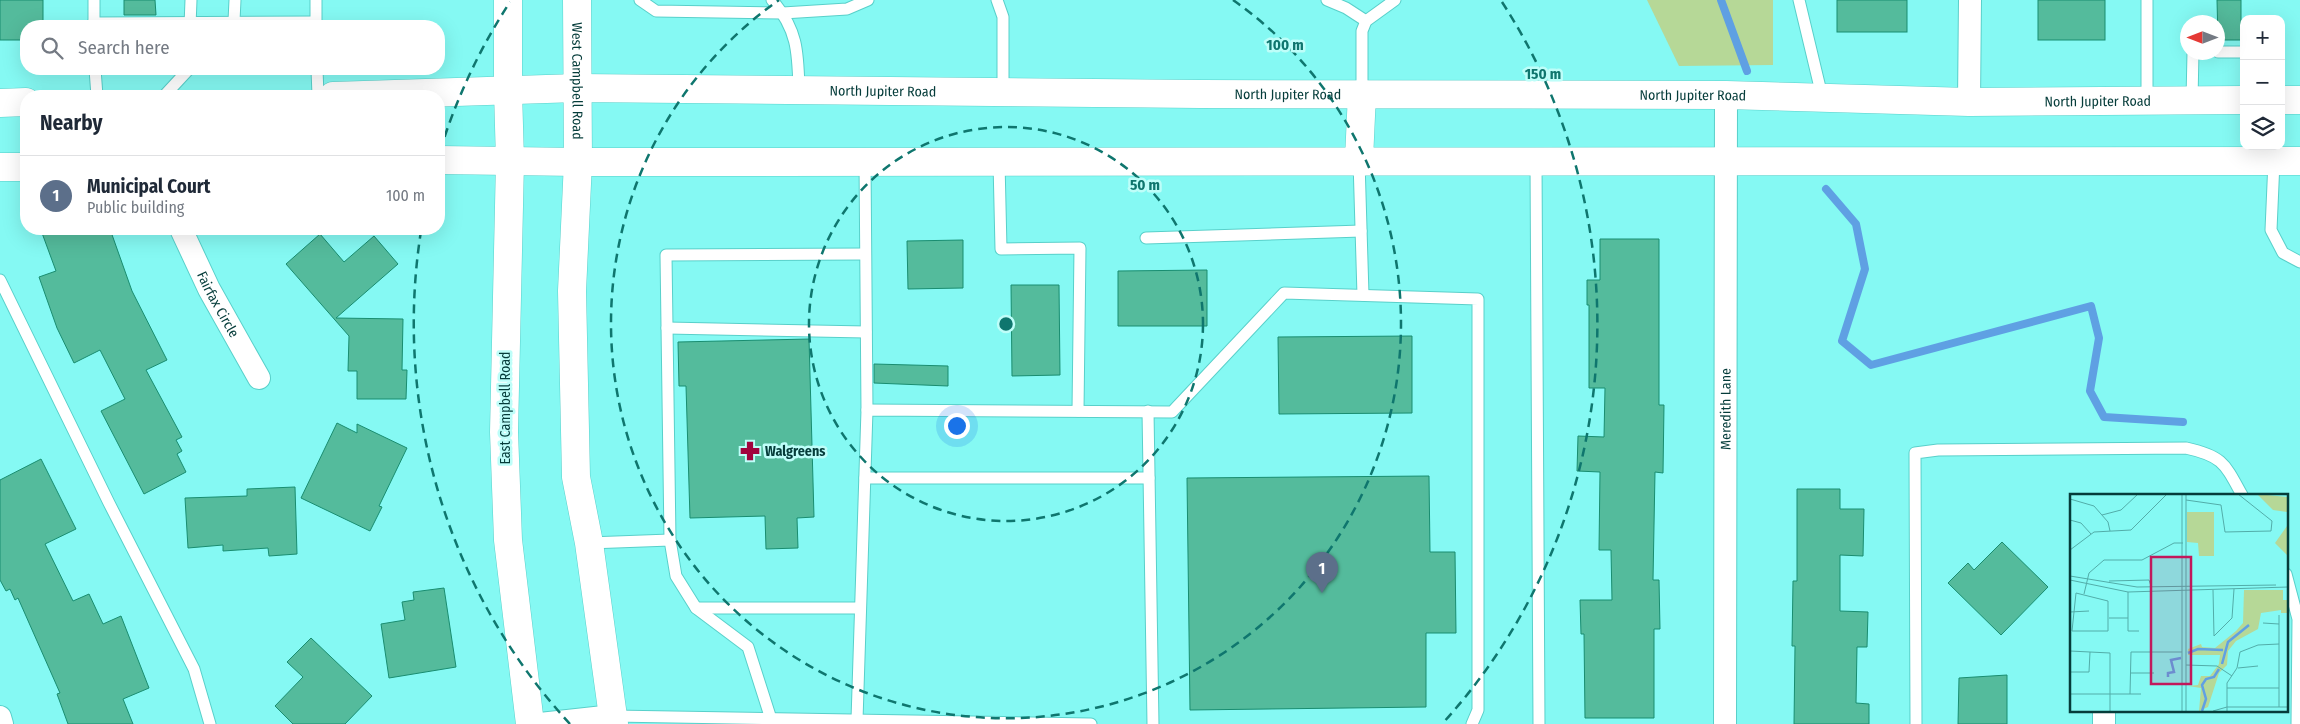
<!DOCTYPE html>
<html lang="en">
<head>
<meta charset="utf-8">
<style>
  :root { --surface:#fff; --page:#f6f6f7; --text:#1f2937; --muted:#747a83; --line:#e0e1e3; --accent:#db2777 }
  body { margin:0; font-family:"Fira Sans Condensed",sans-serif; background:var(--page); color:var(--text) }
  .controls { position:absolute; right:15px; top:15px; display:grid; overflow:hidden; border-radius:10px; box-shadow:0 5px 20px #0002 }
  .controls button { width:45px; height:45px; display:grid; place-items:center; padding:0; border:0; border-bottom:1px solid var(--line); background:var(--surface); color:var(--text); font:25px sans-serif }
  .compass { position:absolute; left:2180px; top:15px; width:45px; height:45px; border-radius:50%; background:var(--surface); box-shadow:0 5px 20px #0002; rotate:270deg }
  .you { position:absolute; left:956px; top:425px; width:18px; height:18px; margin:-12px; border:4px solid #fff; border-radius:50%; background:#1a73e8; box-shadow:0 0 0 8px #1a73e833 }
  .badge { display:grid; place-items:center; width:32px; height:32px; border-radius:50%; background:var(--accent); color:#fff; font-size:16px; font-weight:700 }
  .pin { position:absolute; translate:-50% -41px; filter:drop-shadow(0 1px 2px #0008) }
  .pin::after { content:''; position:absolute; top:26px; width:18px; height:15px; background:inherit; clip-path:polygon(0 0,100% 0,50% 100%) }
  .list { margin:0; padding:0; list-style:none }
  h2 { display:flex; justify-content:space-between; align-items:center; height:65px; margin:0; padding:0 20px; font-size:21px }
  h2 small { font-size:16px; font-weight:400; color:var(--muted) }
  .list li { display:grid; grid-template-columns:32px 1fr auto; gap:15px; align-items:center; box-sizing:border-box; height:80px; padding:0 20px; border-top:1px solid var(--line) }
  .list b { display:block; font-size:19px; white-space:nowrap }
  .list p { margin:0; font-size:16px; white-space:nowrap; color:var(--muted) }
  .list em { font-size:16px; font-style:normal; color:var(--muted) }
  .icon { flex:none; width:28px; height:28px; fill:none; stroke:currentColor; stroke-width:2; stroke-linecap:round; stroke-linejoin:round }
  .map { position:relative; flex:none; width:2300px; height:724px; overflow:hidden }
  .search { position:absolute; background:var(--surface); box-shadow:0 5px 20px #0002; left:20px; top:20px; width:425px; height:55px; display:flex; align-items:center; gap:12px; box-sizing:border-box; padding:0 18px; border-radius:20px; color:var(--muted); font-size:19px }
  .panel { position:absolute; background:var(--surface); box-shadow:0 5px 20px #0002; left:20px; top:90px; width:425px; height:145px; border-radius:20px }
  .map>svg:first-child { display:block }
  .green { fill:#b6d897 }
  .lines { fill:none; stroke-linecap:round; stroke-linejoin:round }
  .stream { stroke:#5fa0e3; stroke-width:8 }
  .building { fill:#54bb9c; stroke:#198d70 }
  .service-casing { stroke:#59d0ca; stroke-width:13 }
  .minor-casing { stroke:#59d0ca; stroke-width:24 }
  .secondary-casing { stroke:#59d0ca; stroke-width:29 }
  .primary-casing { stroke:#59d0ca; stroke-width:29 }
  .service { stroke:#fff; stroke-width:11 }
  .minor { stroke:#fff; stroke-width:22 }
  .secondary { stroke:#fff; stroke-width:28 }
  .primary { stroke:#fff; stroke-width:28 }
  .ring { fill:none; stroke:#0f766e; stroke-width:2.5; stroke-dasharray:9 6 }
  .labels { text-anchor:middle; stroke-width:5; stroke-linejoin:round; paint-order:stroke }
  .street-label { font-size:14px; fill:#053c3a; stroke:#befef9 }
  .poi-label { font-size:14px; font-weight:bold; fill:#053c3a; stroke:#befef9; text-anchor:start }
  .inset-river { fill:none; stroke:#5fa0e3; stroke-width:2.5 }
  .inset-road { fill:none; stroke:#52ada9; stroke-width:1 }
  .view { fill:#c2185b; fill-opacity:0.15; stroke:#c2185b; stroke-width:2.5 }
  .inset-edge { fill:none; stroke:#053c3a; stroke-width:2.5 }
  .centre { fill:#0f766e; stroke:#befef9; stroke-width:2.5 }
  .ring-label { font-size:15px; text-anchor:middle; font-weight:bold; fill:#0f766e; stroke:#befef9; stroke-width:5; stroke-linejoin:round; paint-order:stroke }
</style>
</head>
<body>
<div class="map">
<svg width="2300" height="724" viewBox="0 0 2300 724">
  <rect width="100%" height="100%" fill="#85f9f3"/>
  <path class="green" d="M1647 0H1773V65L1679 66Z"/>
  <g class="lines">
    <g class="stream">
      <path d="M1721 0 1747 71"/>
      <path d="M1826 189 1856 224 1865 269 1842 341 1871 365 2091 306 2099 338 2090 391 2104 417 2183 422"/>
    </g>
  </g>
  <g class="building">
    <path d="M0 0H43V26H26V40H0Z"/>
    <path d="M124 0H155L156 15H124Z"/>
    <rect x="1837" y="0" width="70" height="32"/>
    <rect x="2038" y="0" width="67" height="40"/>
    <path d="M2217 0H2241V40H2218Z"/>
    <path d="M55 229H110L132 291 167 360 146 370 182 437 176 440 182 451 177 454 186 472 144 494 101 411 125 399 100 350 74 363 57 328 39 277 56 271 42 233Z"/>
    <path d="M320 234 344 262 374 236 398 264 336 318 403 319 402 370H407L406 399H357V371H348L349 336 286 264Z"/>
    <path d="M1600 239H1659V405H1664L1663 473 1655 472 1653 580H1659L1660 629H1654V718H1585L1584 634H1581L1580 600H1612L1611 550H1599L1600 472 1577 471 1578 436 1604 437 1605 388H1589V305H1587V280H1600Z"/>
    <path d="M963 240V288L908 289 907 241Z"/>
    <path d="M1207 270V326H1118V271Z"/>
    <path d="M1011 285H1059L1060 375 1012 376Z"/>
    <path d="M1412 336V413L1279 414 1278 337Z"/>
    <path d="M809 339 814 517 797 518 798 548 766 549 765 516 690 518 686 386H679L678 342Z"/>
    <path d="M874 364 948 366V386L874 383Z"/>
    <path d="M337 423 357 433V424L407 448 379 506 382 507 370 531 301 498Z"/>
    <path d="M41 459 76 529 45 544 73 601 89 594 103 624 121 616 149 688 123 699 133 724H68L57 694 60 693 18 598 15 600 10 589 6 591 0 580V480Z"/>
    <path d="M1429 476 1430 552H1455L1456 633H1426V707L1190 710 1187 478Z"/>
    <path d="M295 487 297 554 269 556 268 548 223 551V545L188 548 185 498 247 496V489Z"/>
    <path d="M1797 489H1840V509H1864L1863 556 1840 555V611L1868 612 1867 647H1857L1856 703 1869 704V724H1794L1795 646H1792L1793 581H1797Z"/>
    <path d="M2002 542 2048 587 2001 635 1948 583 1968 563 1974 570Z"/>
    <path d="M444 588 456 667 389 678 381 624 405 620 402 602 414 600 413 592Z"/>
    <path d="M311 638 372 696 345 724H293L275 706 303 677 287 662Z"/>
    <path d="M2007 675V724H1958L1959 678Z"/>
  </g>
  <g class="lines">
    <defs>
      <g id="service">
        <path d="M316 0V26"/>
        <path d="M640 0 656 11 783 13 847 9 868 0"/>
        <path d="M772 0C798 30 798 53 799 90"/>
        <path d="M997 0 1003 17V92"/>
        <path d="M1327 0 1346 8 1366 21"/>
        <path d="M1799 0 1822 96"/>
        <path d="M234 21 235 0"/>
        <path d="M93 23 316 22"/>
        <path d="M94 26V0"/>
        <path d="M190 26 191 0"/>
        <path d="M2218 52H2244"/>
        <path d="M95 69 97 96"/>
        <path d="M317 69 318 96"/>
        <path d="M1362 94V31L1366 21 1395 0"/>
        <path d="M164 96 189 69"/>
        <path d="M2192 100 2193 52"/>
        <path d="M2147 101V0"/>
        <path d="M1359 161 1363 295"/>
        <path d="M1536 161 1539 724"/>
        <path d="M2274 161 2271 230 2283 253 2300 262"/>
        <path d="M865 162 867 410"/>
        <path d="M999 162 1001 249 1080 248 1078 411"/>
        <path d="M1146 238 1361 231"/>
        <path d="M0 280 109 503 194 669 210 724"/>
        <path d="M667 328 866 332"/>
        <path d="M1148 411 1153 724"/>
        <path d="M865 478H1149"/>
        <path d="M670 540 666 255 865 254"/>
        <path d="M589 543 670 540 676 576 696 608 748 647 771 719"/>
        <path d="M2286 574 2298 619 2297 724"/>
        <path d="M696 608H860"/>
        <path d="M613 716 1091 724"/>
        <path d="M857 720 867 410 1172 412 1284 293 1478 299V710L1472 724"/>
        <path d="M1916 724 1915 453 1938 450 2186 448C2223 456 2225 464 2242 495"/>
      </g>
      <g id="minor">
        <path d="M1969 102 1970 0"/>
        <path id="s1" d="M181 229 209 289 259 378"/>
        <path d="M2104 710V724"/>
        <path d="M0 717 2 724"/>
        <path d="M540 724 613 716"/>
        <path id="s2" d="M1725 724 1726 95"/>
      </g>
      <g id="secondary">
        <path d="M508 0V91L510 161 504 432 508 540 530 724"/>
        <path id="s3" d="M577 0 578 162 572 291 576 477 589 543 614 724"/>
      </g>
      <g id="primary">
        <path id="s4" d="M333 96 577 88 1200 94 1726 95 1969 102 2244 100"/>
        <path d="M2281 100H2300"/>
        <path d="M0 103 26 102"/>
        <path d="M1359 159 1362 94"/>
        <path d="M439 160 578 162 2300 161"/>
        <path d="M0 167H26"/>
      </g>
    </defs>
    <use href="#service" class="service-casing"/>
    <use href="#minor" class="minor-casing"/>
    <use href="#secondary" class="secondary-casing"/>
    <use href="#primary" class="primary-casing"/>
    <use href="#service" class="service"/>
    <use href="#minor" class="minor"/>
    <use href="#secondary" class="secondary"/>
    <use href="#primary" class="primary"/>
  </g>
  <g class="ring">
    <circle cx="1006" cy="324" r="197"/>
    <path d="M1233 0A395 395 0 1 1 779 0"/>
    <path d="M570 724A592 592 0 0 1 421 231M440 151A592 592 0 0 1 510 2M1502 2A592 592 0 0 1 1442 724"/>
  </g>
  <defs>
    <symbol id="pharmacy-bare" viewBox="-9 -9 18 18"><path d="M-2-6h4v4h4v4h-4v4h-4v-4h-4v-4h4Z" fill="#a1033d" stroke="#befef9" stroke-width="2.5" paint-order="stroke"/></symbol>
  </defs>
  <g fill-rule="evenodd">
    <use href="#pharmacy-bare" x="736" y="437" width="28" height="28"/>
  </g>
  <g class="labels">
    <g class="street-label">
      <text dy="5" stroke="none"><textPath href="#s3" startOffset="81">West Campbell Road</textPath></text>
      <text dy="5" stroke="none"><textPath href="#s4" startOffset="550">North Jupiter Road</textPath></text>
      <text dy="5" stroke="none"><textPath href="#s4" startOffset="955">North Jupiter Road</textPath></text>
      <text dy="5" stroke="none"><textPath href="#s4" startOffset="1360">North Jupiter Road</textPath></text>
      <text dy="5" stroke="none"><textPath href="#s4" startOffset="1765">North Jupiter Road</textPath></text>
      <text dy="5" stroke="none"><textPath href="#s1" startOffset="84">Fairfax Circle</textPath></text>
      <text transform="translate(505 408) rotate(-90)" y="5">East Campbell Road</text>
      <text dy="5" stroke="none"><textPath href="#s2" startOffset="315">Meredith Lane</textPath></text>
    </g>
    <g class="poi-label">
      <text x="765" y="456">Walgreens</text>
    </g>
  </g>
  <g transform="translate(2070 494)">
    <rect width="218" height="218" fill="#85f9f3"/>
    <path d="M187 0 217 3V18L203 16ZM117 18H144V62H129L128 49 117 48ZM217 32V61L205 49ZM174 96H213V106H217V119H211V116L191 119 188 135 166 147 158 157 157 171 149 179 138 213 129 217 131 194 118 192 128 191 131 182H140L149 170 150 161H118V155L131 150 132 153 145 154 166 137 173 129Z" fill="#b6d897"/>
    <path class="inset-river" d="M118 159 128 155 153 156M152 170 158 148 179 131M98 183V179L104 178 101 166 111 164M132 217 136 205 132 191 136 185 144 183 149 175"/>
    <path class="inset-road" d="M112 0V217M116 0V217M0 5 24 12 38 28 40 37M116 6 151 11 155 38 201 37 202 27 168 0M32 21 51 16 68 0M0 26 11 29 21 40M0 56 24 38 61 36 97 0M0 82 67 93 206 91M0 86 58 98 218 93M39 87 79 86 81 92M143 96 144 142 162 124 164 95M58 98V137H69M6 99 38 107V137H2ZM14 100 19 79 34 66H72L104 49H113M0 118 19 117M39 124H58M193 129 209 130M0 157 40 159V217M116 171 147 172 162 182M168 174 188 172M0 178H19L20 158M60 179H84M157 194H209M0 200H71M60 200 61 158H112M209 213V121M143 217 157 213H218M157 217V189L167 174 170 158 188 151 209 150"/>
    <path class="view" d="M81 63H121V190H81Z"/>
    <rect width="218" height="218" class="inset-edge"/>
  </g>
  <circle cx="1006" cy="324" r="8" class="centre"/>
  <g class="ring-label">
    <text x="1285" y="50">100 m</text>
    <text x="1543" y="79">150 m</text>
    <text x="1145" y="190">50 m</text>
  </g>
</svg>
<div class="controls">
<button>+</button>
<button>−</button>
<button><svg class="icon" aria-label="layers" viewBox="0 0 24 24"><path d="M12 4l9 5-9 5-9-5zM3 14l9 5 9-5"/></svg></button>
</div>
<svg class="compass" viewBox="-18 -18 36 36"><path d="M0-13l5 13h-10z" fill="#e53935"/><path d="M0 13l5-13h-10z" fill="#747a83"/></svg>
<div class="you"></div>
<div class="pin badge" style="left:1322px;top:593px;background:#5c6f8a">1</div>
<div class="search"><svg class="icon" aria-label="search" viewBox="0 0 24 24"><circle cx="10" cy="10" r="6"/><path d="M15 15l6 6"/></svg>Search here</div>
<section class="panel">
<h2>Nearby<small></small></h2>
<ul class="list">
<li><span class="badge" style="background:#5c6f8a">1</span><div><b>Municipal Court</b><p>Public building</p></div><em>100 m</em></li>
</ul>
</section>
</div>
</body>
</html>
